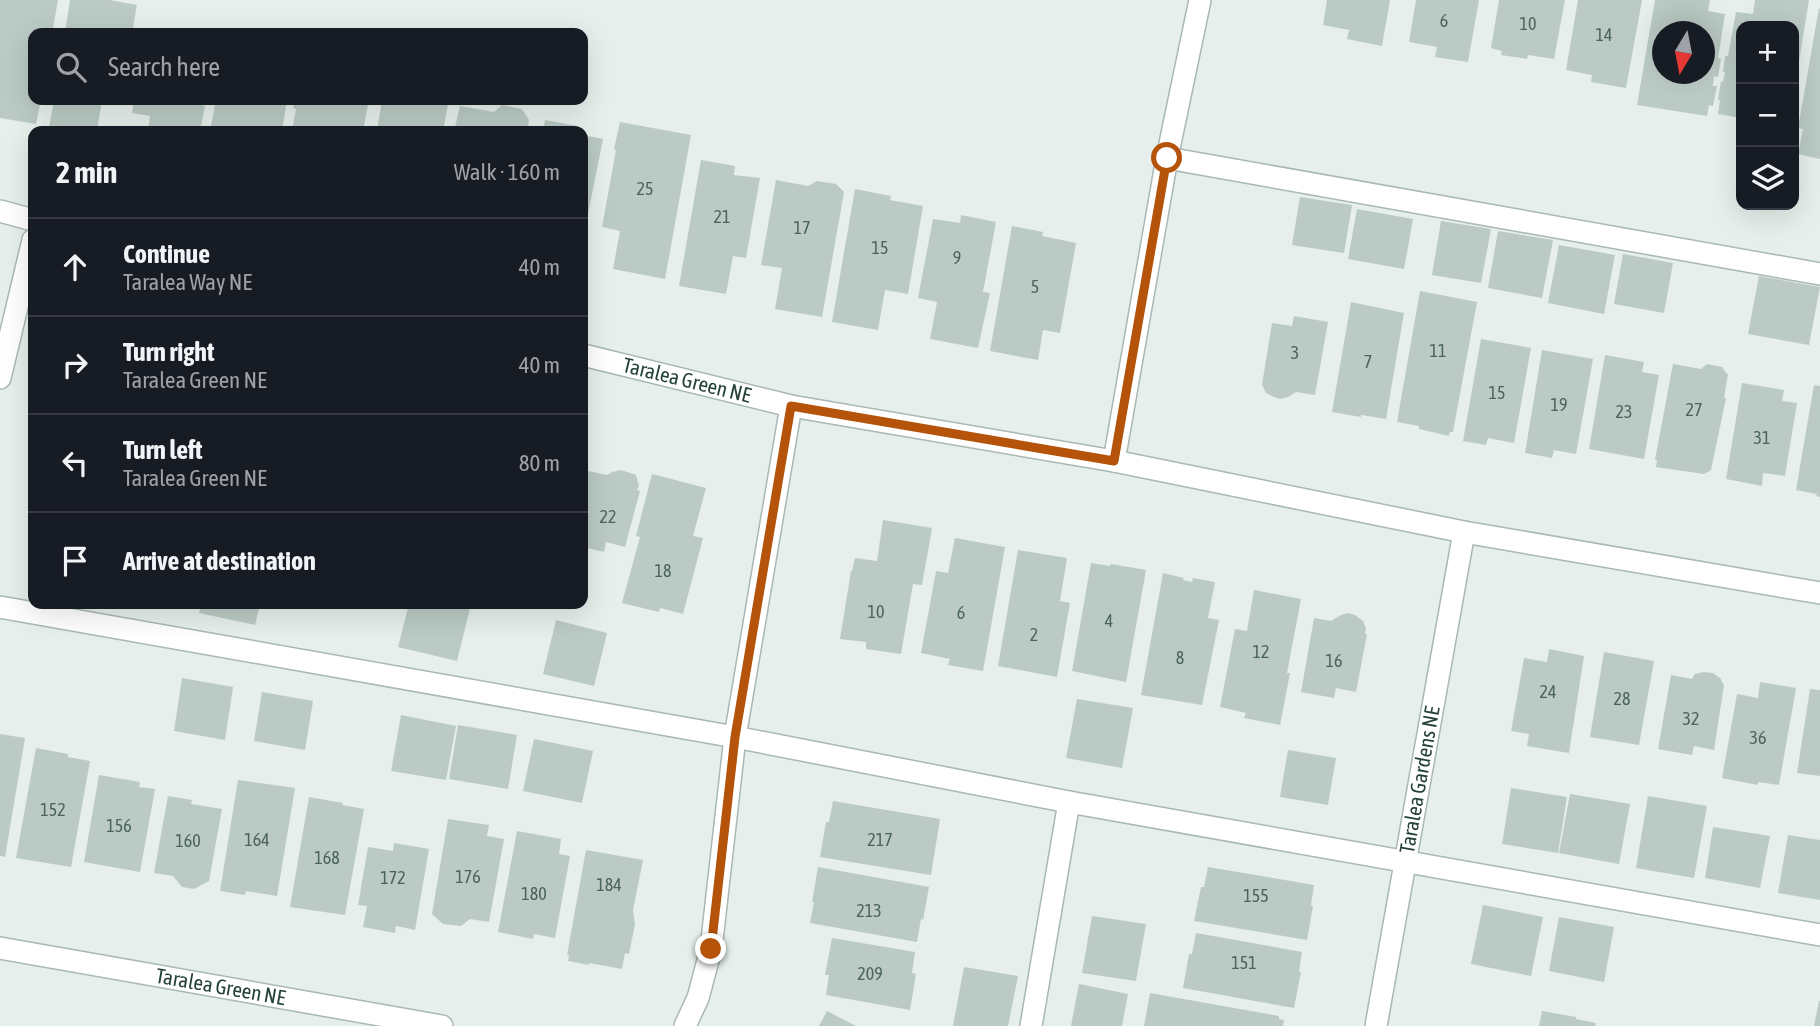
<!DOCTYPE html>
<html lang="en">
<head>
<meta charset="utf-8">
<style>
  :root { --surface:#171b24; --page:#242831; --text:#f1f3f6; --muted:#9ea1a6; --line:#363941 }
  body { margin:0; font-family:"Asap Condensed",sans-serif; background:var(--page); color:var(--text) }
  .controls { position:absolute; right:21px; top:21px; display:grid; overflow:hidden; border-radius:14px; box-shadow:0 7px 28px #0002 }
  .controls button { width:63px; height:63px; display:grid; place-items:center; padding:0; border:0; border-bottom:2px solid var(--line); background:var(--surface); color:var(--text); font:35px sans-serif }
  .compass { position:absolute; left:1652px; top:21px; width:63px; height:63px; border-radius:50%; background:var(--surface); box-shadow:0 7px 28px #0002; rotate:190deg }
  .stop { position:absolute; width:21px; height:21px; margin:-16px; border:5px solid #b45309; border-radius:50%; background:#fff }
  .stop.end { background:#b45309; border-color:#fff; box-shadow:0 2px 7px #0008 }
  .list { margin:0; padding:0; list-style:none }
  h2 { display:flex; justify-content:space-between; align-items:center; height:91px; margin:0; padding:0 28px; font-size:30px }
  h2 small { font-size:23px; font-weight:400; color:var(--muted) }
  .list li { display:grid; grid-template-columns:46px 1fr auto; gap:21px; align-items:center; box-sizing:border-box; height:98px; padding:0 28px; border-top:2px solid var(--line) }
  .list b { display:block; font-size:26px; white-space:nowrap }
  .list p { margin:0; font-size:23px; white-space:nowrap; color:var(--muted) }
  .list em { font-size:23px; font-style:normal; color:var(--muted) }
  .icon { flex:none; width:38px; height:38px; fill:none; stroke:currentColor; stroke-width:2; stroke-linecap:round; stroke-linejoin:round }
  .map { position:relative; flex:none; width:1820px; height:1026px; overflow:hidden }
  .search { position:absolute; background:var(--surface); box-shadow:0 7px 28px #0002; left:28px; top:28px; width:560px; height:77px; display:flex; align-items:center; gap:18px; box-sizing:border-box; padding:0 24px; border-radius:14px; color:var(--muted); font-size:26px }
  .panel { position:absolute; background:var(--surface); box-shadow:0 7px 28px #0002; left:28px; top:126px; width:560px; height:483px; border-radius:14px }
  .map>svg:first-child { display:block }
  .building { fill:#bbcac4; fill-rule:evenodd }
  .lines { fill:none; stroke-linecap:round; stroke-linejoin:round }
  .lane-casing { stroke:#a8b8b2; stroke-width:24 }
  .street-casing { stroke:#a8b8b2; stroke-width:24 }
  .lane { stroke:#fff; stroke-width:21 }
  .street { stroke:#fff; stroke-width:21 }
  .route { stroke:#b45309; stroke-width:9 }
  .labels { text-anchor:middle; stroke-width:6; stroke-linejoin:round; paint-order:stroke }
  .number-label { font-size:18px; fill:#4a645c }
  .street-label { font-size:21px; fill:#24423a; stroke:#f7fbf9 }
</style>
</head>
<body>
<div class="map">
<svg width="1820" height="1026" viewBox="0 0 1820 1026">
  <rect width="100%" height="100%" fill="#e6efeb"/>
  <g class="building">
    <path d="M0 0H58L52 33H33V100H41L36 124 0 118Z"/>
    <path d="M70 0H110L137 5 132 33H65Z"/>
    <path d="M1327 0H1390L1382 46 1347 39 1349 30 1323 25Z"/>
    <path d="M1416 0H1479L1468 62 1435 57 1437 47 1409 42Z"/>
    <path d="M1499 0H1565L1554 59 1528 55 1527 59 1501 55 1502 51 1491 48Z"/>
    <path d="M1578 0H1642L1626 88 1591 82 1592 75 1566 70Z"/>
    <path d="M1655 0H1710L1708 11 1725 14 1718 58 1721 59 1718 77 1714 76 1713 86H1717L1713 106 1709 105 1707 116 1637 105ZM1662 32H1704V74H1662Z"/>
    <path d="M1755 0H1809L1795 86 1794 85V26H1741V118L1718 114 1720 100H1718L1721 81 1723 82 1725 72H1723L1725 56H1728L1736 12 1753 14Z"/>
    <path d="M1819 8 1820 9V159L1798 154 1803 129 1798 128Z"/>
    <path d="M54 100H102L97 131H66L49 128Z"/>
    <path d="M134 100H203L202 106H205L200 131H148L150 116 132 113Z"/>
    <path d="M216 100H287L282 131H210Z"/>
    <path d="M295 100H369L363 131H292L296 109 293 108Z"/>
    <path d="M382 100H449L443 131H377Z"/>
    <path d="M502 105 522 109 529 120 527 131H454L460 106 494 112Z"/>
    <path d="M545 120 578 126 577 131H543Z"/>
    <path d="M620 122 691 135 665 279 613 269 620 231 602 227 616 150 614 149Z"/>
    <path d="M583 135 603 139 587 219 583 218Z"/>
    <path d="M701 160 735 166 734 175 760 178 746 258 733 256 726 294 679 286Z"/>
    <path d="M776 180 808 186 817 181 836 184 844 192 822 317 775 309 782 268 761 265Z"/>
    <path d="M855 189 891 196 890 200 923 206 908 294 885 290 878 330 832 322Z"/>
    <path d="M1300 197 1352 205 1344 253 1292 245Z"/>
    <path d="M1357 209 1413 219 1404 269 1348 259Z"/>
    <path d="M961 215 996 222 983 292 990 293 978 348 930 339 937 302 918 298 933 219 960 223Z"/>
    <path d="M1441 221 1491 229 1481 283 1432 275Z"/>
    <path d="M1012 226 1043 232 1042 236 1076 243 1060 333 1043 330 1038 360 990 351Z"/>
    <path d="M1498 231 1553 240 1542 298 1488 288Z"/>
    <path d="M1559 245 1615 255 1604 314 1548 303Z"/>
    <path d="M1623 254 1673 263 1664 313 1614 304Z"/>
    <path d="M1759 276 1820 287 1809 345 1748 334Z"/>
    <path d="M1420 291 1477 302 1453 432H1450L1449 436 1419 429V426L1397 422Z"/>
    <path d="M1351 302 1404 313 1386 419 1361 415V417L1332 412Z"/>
    <path d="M1294 316 1328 322 1315 395 1296 392 1288 397 1281 399 1274 397 1266 393 1262 385 1272 323 1292 326Z"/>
    <path d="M1481 339 1531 348 1514 443 1488 438 1486 445 1463 441Z"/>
    <path d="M1542 350 1593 359 1576 454 1554 450 1552 458 1525 453Z"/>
    <path d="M1605 355 1644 362 1642 372 1659 375 1644 459 1589 449Z"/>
    <path d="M1673 364 1701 369 1707 364 1722 367 1726 373 1728 374 1724 398H1726L1711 470 1704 474 1656 467 1657 460H1655Z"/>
    <path d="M1742 383 1784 390 1782 401 1797 403 1785 476 1763 473 1762 486 1726 479Z"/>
    <path d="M1814 385 1820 386V497L1816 496 1817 494 1796 490Z"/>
    <path d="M621 470 636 475 639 486 637 490 640 491 625 547 606 542 604 552 583 547V493L588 471 607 475 612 472Z"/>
    <path d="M652 474 706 488 693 536 703 538 683 614 660 608 659 612 622 603 640 537 636 536Z"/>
    <path d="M883 520 932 528 922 585 913 584 901 654 866 649V642L840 639 851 571H852L855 558 877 561Z"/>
    <path d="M955 538 1005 547 983 671 948 665 950 659 921 653 936 571 948 573Z"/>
    <path d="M1018 550 1067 558 1060 601 1070 603 1057 677 998 666Z"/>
    <path d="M1091 563 1110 566 1111 564 1146 570 1126 682 1072 671Z"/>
    <path d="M1163 573 1184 578 1183 580 1192 582 1193 578 1215 582 1208 618 1219 620 1202 705 1141 695Z"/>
    <path d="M1254 590 1301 599 1287 673H1290L1280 725 1244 718 1246 713 1220 707 1235 629 1247 631Z"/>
    <path d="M201 604H260L255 625 199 613Z"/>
    <path d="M409 604H471L457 661 398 647Z"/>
    <path d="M1347 613 1355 615 1363 621 1366 628 1365 634H1367L1356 692 1336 688 1334 698 1301 692 1314 618 1331 621 1339 616Z"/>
    <path d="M556 620 607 633 594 686 543 674Z"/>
    <path d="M1549 649 1584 656 1569 753 1527 746 1529 734 1511 731 1524 658 1547 662Z"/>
    <path d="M1604 652 1654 661 1639 745 1590 737Z"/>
    <path d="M1704 672 1713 673 1720 678 1724 685 1714 750 1694 746 1692 755 1658 749 1671 675 1692 679 1695 674Z"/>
    <path d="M182 678 233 687 225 740 174 731Z"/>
    <path d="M1760 682 1796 688 1779 785 1758 782V785L1722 778 1737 694 1758 698Z"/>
    <path d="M1810 689 1820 690V776L1797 773Z"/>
    <path d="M262 692 313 701 305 750 254 741Z"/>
    <path d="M1077 699 1133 708 1122 768 1066 758Z"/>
    <path d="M401 715 456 726 446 780 391 771Z"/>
    <path d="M458 725 517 735 508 789 449 779Z"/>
    <path d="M0 734 25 738 5 857 0 856Z"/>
    <path d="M534 739 593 751 582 803 523 791Z"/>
    <path d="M36 748 68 754V757L90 761 71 867 16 858Z"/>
    <path d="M1288 750 1336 758 1328 805 1280 797Z"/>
    <path d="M99 775 140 782 139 787 155 789 140 872 84 862Z"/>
    <path d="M238 780 295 788 277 896 246 891 245 895 220 891Z"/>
    <path d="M1511 788 1567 797 1558 853 1502 844Z"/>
    <path d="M1570 794 1630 804 1619 864 1559 853Z"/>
    <path d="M168 796 192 800 191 804 222 809 209 881 194 889 182 887 173 876 154 873Z"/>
    <path d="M1648 796 1707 806 1694 878 1636 868Z"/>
    <path d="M309 797 343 803 342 805 364 809 345 915 290 907Z"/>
    <path d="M833 801 940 819 931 875 820 857 826 822H829Z"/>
    <path d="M448 819 489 825 487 836 504 839 489 922 470 919 461 926 443 924 432 914Z"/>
    <path d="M1713 827 1770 836 1760 888 1705 878Z"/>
    <path d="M517 831 561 839 559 854 570 856 555 938 534 934 533 939 498 932Z"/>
    <path d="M1788 835 1820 840V900L1778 893Z"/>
    <path d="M394 843 429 849 415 930 396 926 395 933 363 927 367 906 358 905 368 847 393 851Z"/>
    <path d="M586 850 643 860 633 910 635 924 629 954 625 953 622 969 589 963V965L568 961 569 955H567Z"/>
    <path d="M818 867 929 887 923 920 921 919 917 942 810 923 814 902H812Z"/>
    <path d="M1208 867 1314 885 1311 905 1313 906 1307 940 1194 921 1201 887H1204Z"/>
    <path d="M1483 905 1543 917 1531 976 1471 964Z"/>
    <path d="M1092 916 1146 924 1136 981 1082 973Z"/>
    <path d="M1559 917 1614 927 1604 982 1549 971Z"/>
    <path d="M1196 933 1302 952 1299 972H1301L1294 1008 1183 988 1189 954H1192Z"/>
    <path d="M832 938 915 952 912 973 916 974 910 1010 826 995 829 975H825Z"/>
    <path d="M964 967 1018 976 1008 1026H953Z"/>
    <path d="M1079 984 1128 994 1122 1026H1071Z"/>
    <path d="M1150 993 1279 1016V1019L1284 1020 1283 1026H1144Z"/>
    <path d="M1819 1001H1820V1026H1814Z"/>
    <path d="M827 1011 856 1026H819Z"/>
    <path d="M1542 1011 1576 1017V1019L1596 1023 1595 1026H1539Z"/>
  </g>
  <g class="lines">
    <defs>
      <g id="lane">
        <path d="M1167 158 1820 274"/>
        <path d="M0 378 33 240"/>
        <path d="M0 607 735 737 1069 802 1820 935"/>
        <path d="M1031 1026 1069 802"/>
      </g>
      <g id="street">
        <path d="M0 211 33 220"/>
        <path id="s1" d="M583 355 791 406 735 737 711 949 698 998 685 1026"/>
        <path d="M791 406 1114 461 1464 532"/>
        <path d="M1114 461 1167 158 1200 0"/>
        <path id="s2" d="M0 948 442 1026"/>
        <path id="s3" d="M1376 1026 1464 532 1820 593"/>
      </g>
    </defs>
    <use href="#lane" class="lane-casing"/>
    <use href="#street" class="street-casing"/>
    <use href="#lane" class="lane"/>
    <use href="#street" class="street"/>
  </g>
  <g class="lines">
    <path class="route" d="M711 949 735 737 791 406 1114 461 1167 158"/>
  </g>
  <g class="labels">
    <g class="number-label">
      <text x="1444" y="27">6</text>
      <text x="1528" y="30">10</text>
      <text x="1604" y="41">14</text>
      <text x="645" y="195">25</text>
      <text x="722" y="223">21</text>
      <text x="802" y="234">17</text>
      <text x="880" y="254">15</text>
      <text x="957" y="264">9</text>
      <text x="1035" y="293">5</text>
      <text x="1438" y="357">11</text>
      <text x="1295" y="359">3</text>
      <text x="1368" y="368">7</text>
      <text x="1497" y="399">15</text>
      <text x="1559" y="411">19</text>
      <text x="1694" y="416">27</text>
      <text x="1624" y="418">23</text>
      <text x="1762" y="444">31</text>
      <text x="608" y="523">22</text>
      <text x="663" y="577">18</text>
      <text x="876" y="618">10</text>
      <text x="961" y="619">6</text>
      <text x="1109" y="627">4</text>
      <text x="1034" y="641">2</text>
      <text x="1261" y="658">12</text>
      <text x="1180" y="664">8</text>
      <text x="1334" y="667">16</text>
      <text x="1548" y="698">24</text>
      <text x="1622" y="705">28</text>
      <text x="1691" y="725">32</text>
      <text x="1758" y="744">36</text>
      <text x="53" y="816">152</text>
      <text x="119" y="832">156</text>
      <text x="257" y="846">164</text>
      <text x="880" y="846">217</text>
      <text x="188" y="847">160</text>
      <text x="327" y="864">168</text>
      <text x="468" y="883">176</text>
      <text x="393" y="884">172</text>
      <text x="609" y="891">184</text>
      <text x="534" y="900">180</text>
      <text x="1256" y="902">155</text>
      <text x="869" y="917">213</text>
      <text x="1244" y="969">151</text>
      <text x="870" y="980">209</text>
    </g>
    <g class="street-label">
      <text dy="7" stroke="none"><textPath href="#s1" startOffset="107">Taralea Green NE</textPath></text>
      <text dy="7" stroke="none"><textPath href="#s3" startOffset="250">Taralea Gardens NE</textPath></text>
      <text dy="7" stroke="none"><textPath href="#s2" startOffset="224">Taralea Green NE</textPath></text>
    </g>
  </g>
</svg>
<div class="controls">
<button>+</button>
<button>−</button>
<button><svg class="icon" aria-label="layers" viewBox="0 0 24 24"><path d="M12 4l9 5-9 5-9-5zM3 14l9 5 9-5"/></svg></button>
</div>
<svg class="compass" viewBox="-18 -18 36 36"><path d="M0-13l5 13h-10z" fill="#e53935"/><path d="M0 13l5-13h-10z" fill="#9ea1a6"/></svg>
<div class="stop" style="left:1167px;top:158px"></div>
<div class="stop end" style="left:711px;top:949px"></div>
<div class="search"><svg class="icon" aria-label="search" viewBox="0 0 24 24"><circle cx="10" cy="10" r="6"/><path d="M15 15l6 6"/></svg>Search here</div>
<section class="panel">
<h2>2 min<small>Walk · 160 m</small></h2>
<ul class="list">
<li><svg class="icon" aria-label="ahead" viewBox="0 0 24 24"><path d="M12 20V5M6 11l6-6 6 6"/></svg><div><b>Continue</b><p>Taralea Way NE</p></div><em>40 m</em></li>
<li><svg class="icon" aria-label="right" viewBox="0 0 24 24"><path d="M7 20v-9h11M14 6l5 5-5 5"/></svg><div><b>Turn right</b><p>Taralea Green NE</p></div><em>40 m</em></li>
<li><svg class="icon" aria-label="left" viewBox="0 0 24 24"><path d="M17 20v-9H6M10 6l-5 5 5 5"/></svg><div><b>Turn left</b><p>Taralea Green NE</p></div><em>80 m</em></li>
<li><svg class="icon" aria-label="arrive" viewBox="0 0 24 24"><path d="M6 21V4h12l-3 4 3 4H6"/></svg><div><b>Arrive at destination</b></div></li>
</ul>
</section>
</div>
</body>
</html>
